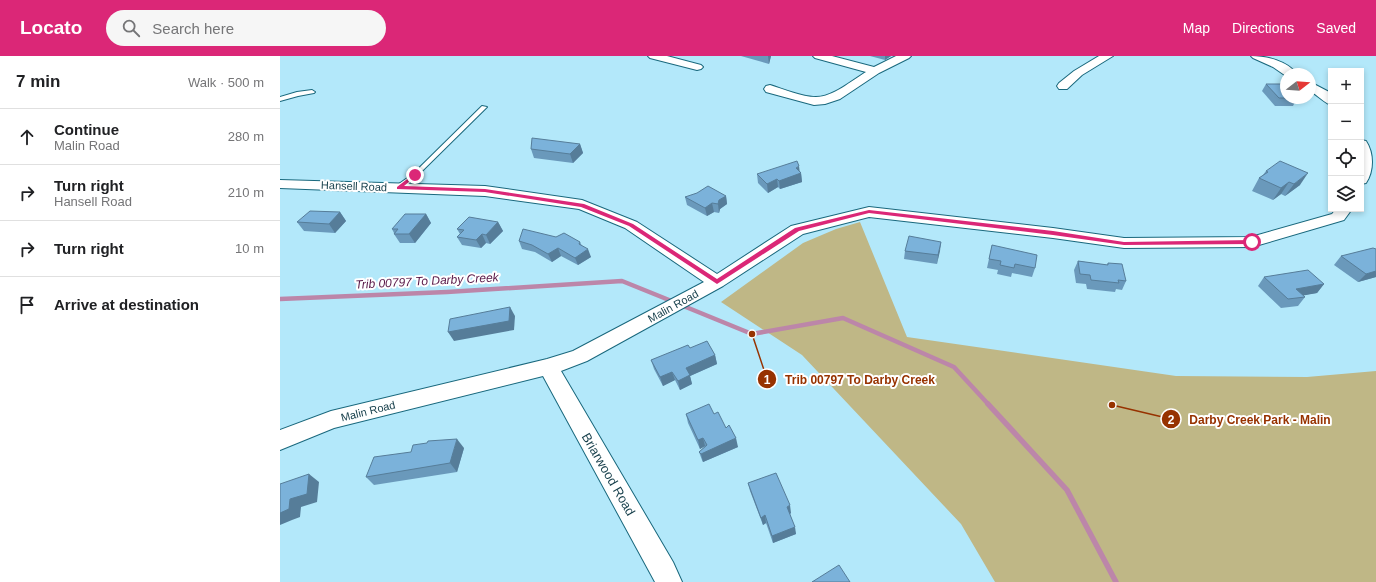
<!DOCTYPE html>
<html lang="en">
<head>
<meta charset="utf-8">
<style>
  :root { --surface:#fff; --page:#f6f6f6; --text:#202124; --muted:#757577; --line:#e0e0e0; --accent:#db2777 }
  body { margin:0; font-family:Helvetica,sans-serif; background:var(--page); color:var(--text) }
  .controls { position:absolute; right:12px; top:12px; display:grid; overflow:hidden; border-radius:0px; box-shadow:0 2px 6px #0003 }
  .controls button { width:36px; height:36px; display:grid; place-items:center; padding:0; border:0; border-bottom:1px solid var(--line); background:var(--surface); color:var(--text); font:20px sans-serif }
  .compass { position:absolute; left:1000px; top:12px; width:36px; height:36px; border-radius:50%; background:var(--surface); box-shadow:0 2px 6px #0003; rotate:73deg }
  .stop { position:absolute; width:12px; height:12px; margin:-9px; border:3px solid #db2777; border-radius:50%; background:#fff }
  .stop.end { background:#db2777; border-color:#fff; box-shadow:0 1px 4px #0008 }
  .list { margin:0; padding:0; list-style:none }
  h2 { display:flex; justify-content:space-between; align-items:center; height:52px; margin:0; padding:0 16px; font-size:17px }
  h2 small { font-size:13px; font-weight:400; color:var(--muted) }
  .list li { display:grid; grid-template-columns:26px 1fr auto; gap:12px; align-items:center; box-sizing:border-box; height:56px; padding:0 16px; border-top:1px solid var(--line) }
  .list b { display:block; font-size:15px; white-space:nowrap }
  .list p { margin:0; font-size:13px; white-space:nowrap; color:var(--muted) }
  .list em { font-size:13px; font-style:normal; color:var(--muted) }
  .icon { flex:none; width:22px; height:22px; fill:none; stroke:currentColor; stroke-width:2; stroke-linecap:round; stroke-linejoin:round }
  .map { position:relative; flex:none; width:1096px; height:526px; overflow:hidden }
  header { display:flex; align-items:center; gap:24px; box-sizing:border-box; height:56px; padding:0 20px; background:var(--accent); color:#fff }
  header strong { font-size:19px }
  nav { display:flex; gap:22px; margin-inline-start:auto; font-size:14px }
  .search { width:280px; height:36px; background:var(--page); display:flex; align-items:center; gap:10px; box-sizing:border-box; padding:0 14px; border-radius:22px; color:var(--muted); font-size:15px }
  main { display:flex }
  aside { flex:1; background:var(--surface) }
  .map>svg:first-child { display:block }
  .green { fill:#bfb786 }
  .lines { fill:none; stroke-linecap:round; stroke-linejoin:round }
  .stream-far1 { stroke:#bc86a9; stroke-width:4.5 }
  .stream { stroke:#bc86a9; stroke-width:5.5 }
  .lane-casing { stroke:#19687d; stroke-width:2 }
  .street-casing { stroke:#19687d; stroke-width:2 }
  .lane { fill:#fff; fill-rule:evenodd }
  .street { fill:#fff; fill-rule:evenodd }
  .wall { fill:#6a99bb }
  .shaded-wall { fill:#567d99 }
  .building { fill:#7bb2da; stroke:#567d99 }
  .route { fill:#db2777 }
  .labels { text-anchor:middle; stroke-width:4; stroke-linejoin:round; paint-order:stroke }
  .street-label { font-size:11px; fill:#153e4a; stroke:#fff }
  .water-label { font-size:12px; font-style:italic; fill:#581747; stroke:#fff }
  .near-street-label { font-size:13px; fill:#153e4a; stroke:#fff }
  .leader { fill:none; stroke:#973200; stroke-width:1.5 }
  .callout-dot { fill:#973200; stroke:#fff; stroke-width:1.5 }
  .mark-label { font-size:12px; text-anchor:middle; font-weight:bold; fill:#fff }
  .callout-label { font-size:12px; text-anchor:middle; font-weight:bold; fill:#973200; stroke:#fff; stroke-width:4; stroke-linejoin:round; paint-order:stroke }
</style>
</head>
<body>
<header>
<strong>Locato</strong>
<div class="search"><svg class="icon" aria-label="search" viewBox="0 0 24 24"><circle cx="10" cy="10" r="6"/><path d="M15 15l6 6"/></svg>Search here</div>
<nav><a>Map</a><a>Directions</a><a>Saved</a></nav>
</header>
<main>
<aside>
<h2>7 min<small>Walk · 500 m</small></h2>
<ul class="list">
<li><svg class="icon" aria-label="ahead" viewBox="0 0 24 24"><path d="M12 20V5M6 11l6-6 6 6"/></svg><div><b>Continue</b><p>Malin Road</p></div><em>280 m</em></li>
<li><svg class="icon" aria-label="right" viewBox="0 0 24 24"><path d="M7 20v-9h11M14 6l5 5-5 5"/></svg><div><b>Turn right</b><p>Hansell Road</p></div><em>210 m</em></li>
<li><svg class="icon" aria-label="right" viewBox="0 0 24 24"><path d="M7 20v-9h11M14 6l5 5-5 5"/></svg><div><b>Turn right</b></div><em>10 m</em></li>
<li><svg class="icon" aria-label="arrive" viewBox="0 0 24 24"><path d="M6 21V4h12l-3 4 3 4H6"/></svg><div><b>Arrive at destination</b></div></li>
</ul>
</aside>
<div class="map">
<svg width="1096" height="526" viewBox="0 0 1096 526">
  <rect width="100%" height="100%" fill="#b3e8fa"/>
  <path class="green" d="M580 166 627 281 896 320 1027 321 1096 315V526H715L681 468 522 299 441 246 523 187 556 173Z"/>
  <g class="lines">
    <g class="stream-far1">
      <path d="M0 243 167 236 342 225 394 246"/>
      <path d="M401 249 472 278 563 262 674 311 709 349"/>
    </g>
    <path class="stream" d="M708 348 787 434 836 526"/>
    <defs>
      <g id="lane">
        <path d="M32 34 35 36 34 37 18 40 0 45V41L17 36Z"/>
        <path d="M202 50 207 51 137 120 122 134H116V130L133 118Z"/>
      </g>
      <g id="street">
        <path d="M368 0H387L421 9 423 11 421 13 417 14 370 2Z"/>
        <path d="M533 0H552L594 11 616 0H631L629 2 599 17 560 43 545 48 534 49 486 36 484 33 486 30 490 29C503 33 522 41 536 41 553 41 571 25 586 16L535 2Z"/>
        <path d="M819 0H833L802 19 787 33H779L777 30 779 27 794 15Z"/>
        <path d="M971 0C987 0 1007 5 1017 18H1006V20L993 11 973 2Z"/>
        <path d="M1030 26 1051 37V49C1046 48 1036 38 1030 35Z"/>
        <path d="M1081 84 1086 85C1094 97 1094 115 1086 127L1081 128Z"/>
        <path d="M0 124 205 130 302 144 357 166 437 218 511 170 589 151 773 172 844 182 971 181 1052 158 1056 153H1072L1064 164 972 191 844 192 773 182 589 161 523 178 443 230 307 305 281 315 393 506 402 526H375L263 320 54 372 0 394V374L51 355 267 303 293 295 424 226 345 172 299 153 205 140 0 132Z"/>
      </g>
    </defs>
    <use href="#lane" class="lane-casing"/>
    <use href="#street" class="street-casing"/>
    <use href="#lane" class="lane"/>
    <use href="#street" class="street"/>
  </g>
  <g class="wall">
    <path d="M461 0H491L489 8Z"/>
    <path d="M590 0H611L605 4Z"/>
    <path d="M986 28 1017 42 1013 50H995L982 35Z"/>
    <path d="M300 88 303 97 293 107 254 102 251 93Z"/>
    <path d="M520 115 521 117 522 126 500 133 498 131 488 137 478 127 477 118Z"/>
    <path d="M986 115 1020 129 1005 140 1001 138 993 144 972 135 979 122 983 119Z"/>
    <path d="M446 140 447 148 440 153 439 157 434 156 427 160 407 149 405 141Z"/>
    <path d="M60 156 66 165 55 177 24 175 17 166Z"/>
    <path d="M146 158 151 167 135 187H120L114 178V177L112 173Z"/>
    <path d="M218 166 223 175 210 188 206 187 201 192 182 189 177 181 180 178 177 173Z"/>
    <path d="M276 181 300 186 302 190 311 201 298 209 281 200 272 206 255 196 242 193 239 185Z"/>
    <path d="M661 186 657 208 624 203 625 195Z"/>
    <path d="M712 189 755 212 752 221 732 217 731 221 717 218 718 214 707 212Z"/>
    <path d="M1096 193V221L1078 226 1054 209 1061 200Z"/>
    <path d="M798 205 827 209 828 207 846 225 842 234 836 233 835 236 807 233 806 228 796 227 794 214Z"/>
    <path d="M984 221 1044 228 1037 237 1023 239 1025 241 1018 250 1001 252 978 230Z"/>
    <path d="M410 292 435 299 437 308 410 320 412 328 400 334 395 324 383 330 374 313 371 304Z"/>
    <path d="M406 358H434L446 372 458 391 423 406 422 404 419 396 425 390 420 393 408 367Z"/>
    <path d="M184 392 177 416 94 429 86 421Z"/>
    <path d="M468 427 511 457 510 458 516 478 493 487 486 467 483 469 470 435Z"/>
  </g>
  <g class="shaded-wall">
    <path d="M488 0H491L489 8Z"/>
    <path d="M605 0H611L605 4Z"/>
    <path d="M300 88 303 97 293 107 290 98Z"/>
    <path d="M519 110 520 118 521 117 522 126 500 133 499 125Z"/>
    <path d="M1028 117 1020 129 1005 140 1014 128Z"/>
    <path d="M497 123 498 131 488 137 487 128Z"/>
    <path d="M1009 126 1001 138 993 144 1001 132Z"/>
    <path d="M446 140 447 148 440 153 439 157 438 148 439 144Z"/>
    <path d="M432 147 434 156 427 160 425 152Z"/>
    <path d="M60 156 66 165 55 177 49 168Z"/>
    <path d="M146 158 151 167 135 187 129 178Z"/>
    <path d="M218 166 223 175 210 188 206 179Z"/>
    <path d="M202 178 206 187 201 192 196 184Z"/>
    <path d="M661 186 660 195 657 208 658 199Z"/>
    <path d="M278 192 281 200 272 206 268 198Z"/>
    <path d="M308 193 311 201 298 209 295 202Z"/>
    <path d="M1096 215V221L1078 226 1086 218Z"/>
    <path d="M1044 228 1037 237 1010 242 1016 233Z"/>
    <path d="M230 251 235 260 234 274 174 285 168 276Z"/>
    <path d="M435 299 437 308 410 320 412 328 400 334 398 325 406 312Z"/>
    <path d="M392 316 395 324 383 330 380 321Z"/>
    <path d="M423 382 425 390 420 393 418 384Z"/>
    <path d="M456 382 458 391 423 406 421 398Z"/>
    <path d="M177 383 184 392 177 416 170 407Z"/>
    <path d="M29 418 39 426 37 446 21 451 20 461 12 464 0 469V457Z"/>
    <path d="M510 449 511 457 508 459 507 451Z"/>
    <path d="M485 459 486 467 483 469 481 462Z"/>
    <path d="M515 471 516 478 493 487 492 480Z"/>
  </g>
  <g class="building">
    <path d="M986 28H1004L1006 31V42H1017H999Z"/>
    <path d="M252 82 300 88 290 98 251 93Z"/>
    <path d="M517 105 519 110 516 112 521 117 499 125 497 123 487 128 477 118Z"/>
    <path d="M1000 105 1028 117 1014 128 1009 126 1001 132 979 122 988 116 986 115Z"/>
    <path d="M428 130 446 140 439 144 438 148 432 147 425 152 405 141 417 137Z"/>
    <path d="M30 155 60 156 49 168 17 166Z"/>
    <path d="M125 158H146L129 178H114L118 173H112Z"/>
    <path d="M189 161 218 166 206 179 202 178 196 184 177 181 184 174 177 173Z"/>
    <path d="M243 173 276 181 284 177 300 186 299 188 308 193 295 202 278 192 268 198 252 189 239 185Z"/>
    <path d="M629 180 661 186 658 199 625 195Z"/>
    <path d="M712 189 757 199 755 212 735 208 734 212 720 209 721 205 709 203Z"/>
    <path d="M1093 192 1096 193V215L1086 218 1061 200Z"/>
    <path d="M798 205 828 209V207L842 208 846 225 838 224 839 227 811 224 810 219 800 218Z"/>
    <path d="M1028 214 1044 228 1016 233 1025 241 1008 243 984 221Z"/>
    <path d="M230 251 229 265 168 276 170 263Z"/>
    <path d="M427 285 435 299 406 312 410 319 398 325 392 316 380 321 371 304 408 289 410 292Z"/>
    <path d="M429 348 434 358 438 356 446 372 449 369 456 382 421 398 419 396 427 389 423 382 418 384 406 358Z"/>
    <path d="M177 383 170 407 86 421 94 401 131 396 133 389 147 387 148 385Z"/>
    <path d="M496 417 510 449 507 451 515 471 492 480 485 459 481 462 468 427Z"/>
    <path d="M29 418 27 438 10 443 9 453 0 457V428Z"/>
    <path d="M559 509 570 526H532Z"/>
  </g>
  <path class="route" d="M135 117 136 118V120L124 130 205 133 304 148 353 168 437 223 515 172 589 154 773 175 844 186 972 184 975 186 972 188 844 189 773 179 589 157 519 175 437 228 349 170 301 151 205 136 117 133V131Z"/>
  <g class="labels">
    <g class="street-label">
      <text transform="translate(74 130) rotate(2)" y="4">Hansell Road</text>
      <text transform="translate(393 250) rotate(-29)" y="4">Malin Road</text>
      <text transform="translate(88 355) rotate(-14)" y="4">Malin Road</text>
    </g>
    <g class="water-label">
      <text transform="translate(147 225) rotate(-3)" y="4">Trib 00797 To Darby Creek</text>
    </g>
    <g class="near-street-label">
      <text transform="translate(329 418) rotate(60)" y="5">Briarwood Road</text>
    </g>
  </g>
  <path class="leader" d="M472 278L487 323M832 349L891 363"/>
  <g class="callout-dot">
    <circle cx="472" cy="278" r="4"/>
    <circle cx="832" cy="349" r="4"/>
    <circle cx="487" cy="323" r="10"/>
    <circle cx="891" cy="363" r="10"/>
  </g>
  <g class="mark-label">
    <text x="487" y="328">1</text>
    <text x="891" y="368">2</text>
  </g>
  <g class="callout-label">
    <text x="580" y="328">Trib 00797 To Darby Creek</text>
    <text x="980" y="368">Darby Creek Park - Malin</text>
  </g>
</svg>
<div class="controls">
<button>+</button>
<button>−</button>
<button><svg class="icon" aria-label="locate" viewBox="0 0 24 24"><circle cx="12" cy="12" r="6"/><path d="M12 2v4M12 18v4M2 12h4M18 12h4"/></svg></button>
<button><svg class="icon" aria-label="layers" viewBox="0 0 24 24"><path d="M12 4l9 5-9 5-9-5zM3 14l9 5 9-5"/></svg></button>
</div>
<svg class="compass" viewBox="-18 -18 36 36"><path d="M0-13l5 13h-10z" fill="#e53935"/><path d="M0 13l5-13h-10z" fill="#757577"/></svg>
<div class="stop" style="left:972px;top:186px"></div>
<div class="stop end" style="left:135px;top:119px"></div>
</div>
</main>
</body>
</html>
